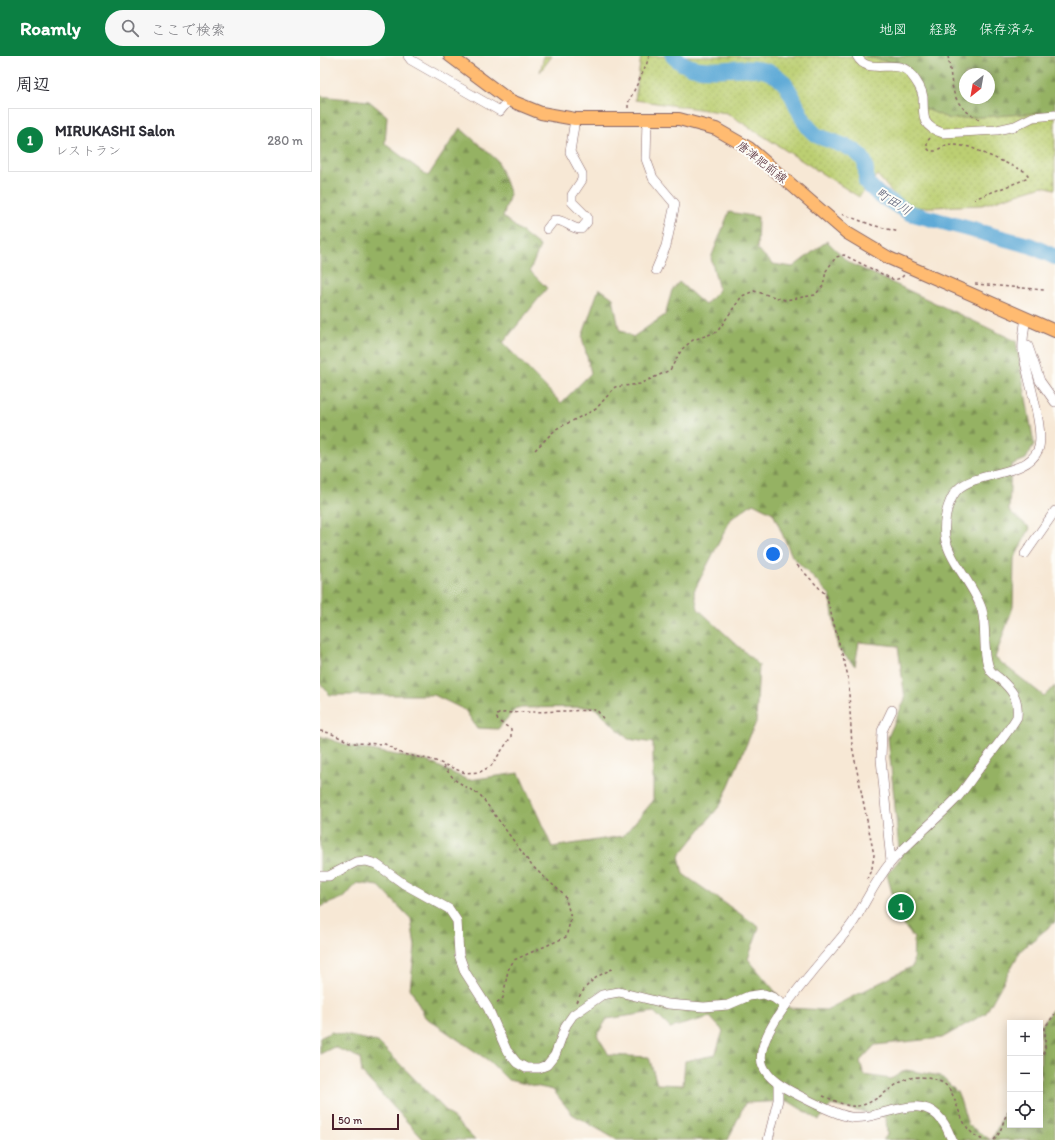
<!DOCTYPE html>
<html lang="ja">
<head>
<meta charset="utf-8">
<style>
  :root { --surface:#fff; --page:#f7f7f7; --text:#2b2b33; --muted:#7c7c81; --line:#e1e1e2; --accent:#0b8043 }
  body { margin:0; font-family:Itim,"Klee One",sans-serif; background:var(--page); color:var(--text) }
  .controls { position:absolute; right:12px; bottom:12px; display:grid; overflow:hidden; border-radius:0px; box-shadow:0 2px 10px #0003 }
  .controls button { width:36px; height:36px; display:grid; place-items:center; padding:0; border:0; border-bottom:1px solid var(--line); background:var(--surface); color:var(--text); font:20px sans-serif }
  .compass { position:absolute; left:639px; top:12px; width:36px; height:36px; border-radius:50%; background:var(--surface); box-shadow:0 2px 10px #0003; rotate:211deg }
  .scale { position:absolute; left:12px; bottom:10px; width:67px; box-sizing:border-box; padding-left:4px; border:2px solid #4a1f2b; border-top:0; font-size:11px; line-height:14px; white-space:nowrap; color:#4a1f2b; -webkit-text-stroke:3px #fdfcf7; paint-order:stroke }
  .you { position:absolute; left:453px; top:498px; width:14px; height:14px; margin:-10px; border:3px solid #fff; border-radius:50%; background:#1a73e8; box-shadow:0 0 0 6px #1a73e833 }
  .badge { display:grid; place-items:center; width:26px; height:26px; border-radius:50%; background:var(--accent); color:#fff; font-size:13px; font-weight:700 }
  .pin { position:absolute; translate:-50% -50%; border:2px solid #fff; box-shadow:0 1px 4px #0006 }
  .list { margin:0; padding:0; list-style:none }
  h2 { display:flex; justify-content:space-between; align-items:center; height:52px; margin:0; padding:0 16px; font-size:17px }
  h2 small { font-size:13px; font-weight:400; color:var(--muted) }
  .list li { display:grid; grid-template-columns:26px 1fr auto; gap:12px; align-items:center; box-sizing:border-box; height:64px; margin:0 8px 8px; padding:0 8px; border:1px solid var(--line); border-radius:0px }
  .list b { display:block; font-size:15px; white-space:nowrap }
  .list p { margin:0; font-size:13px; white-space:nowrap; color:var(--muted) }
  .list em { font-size:13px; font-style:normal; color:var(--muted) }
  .icon { flex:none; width:22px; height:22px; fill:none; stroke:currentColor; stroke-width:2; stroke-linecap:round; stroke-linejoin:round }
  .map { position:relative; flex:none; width:735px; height:1084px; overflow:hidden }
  header { display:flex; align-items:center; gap:24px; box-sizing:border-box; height:56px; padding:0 20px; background:var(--accent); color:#fff }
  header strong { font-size:19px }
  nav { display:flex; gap:22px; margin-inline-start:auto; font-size:14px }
  .search { width:280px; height:36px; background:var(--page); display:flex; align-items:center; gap:10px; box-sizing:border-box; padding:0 14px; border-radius:22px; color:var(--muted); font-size:15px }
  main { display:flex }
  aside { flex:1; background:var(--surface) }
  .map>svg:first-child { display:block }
  .grass { fill:url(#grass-dots); stroke:#83774e }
  .forest { fill:url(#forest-firs); stroke:#706848; fill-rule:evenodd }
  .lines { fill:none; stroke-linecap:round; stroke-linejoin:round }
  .river { stroke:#5faad7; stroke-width:16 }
  .minor-casing { stroke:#876566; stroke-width:10 }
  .major-casing { stroke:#876566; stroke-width:14 }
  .path { stroke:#876566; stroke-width:1.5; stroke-dasharray:3 3; stroke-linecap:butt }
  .minor { stroke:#fff; stroke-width:9 }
  .major { stroke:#ffbb71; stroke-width:12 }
  .labels { text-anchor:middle; stroke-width:4; stroke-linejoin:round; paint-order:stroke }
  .street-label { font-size:12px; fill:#4a1f2b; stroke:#fdfcf7 }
  .water-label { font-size:13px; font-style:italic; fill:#525770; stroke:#fdfcf7 }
</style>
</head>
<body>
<header>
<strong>Roamly</strong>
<div class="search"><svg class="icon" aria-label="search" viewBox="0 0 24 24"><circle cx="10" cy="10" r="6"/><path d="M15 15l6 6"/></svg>ここで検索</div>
<nav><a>地図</a><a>経路</a><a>保存済み</a></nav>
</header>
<main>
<aside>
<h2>周辺<small></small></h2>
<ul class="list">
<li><span class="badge">1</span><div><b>MIRUKASHI Salon</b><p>レストラン</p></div><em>280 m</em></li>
</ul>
</aside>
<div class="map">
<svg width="735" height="1084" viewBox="0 0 735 1084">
  <defs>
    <pattern id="grass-dots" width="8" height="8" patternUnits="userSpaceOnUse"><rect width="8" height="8" fill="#bccf72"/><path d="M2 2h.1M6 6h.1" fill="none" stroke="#a3b163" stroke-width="1.8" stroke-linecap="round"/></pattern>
    <pattern id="forest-firs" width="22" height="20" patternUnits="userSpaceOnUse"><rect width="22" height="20" fill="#95b264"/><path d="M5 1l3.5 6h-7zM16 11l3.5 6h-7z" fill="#7c9053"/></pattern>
  </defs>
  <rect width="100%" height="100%" fill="#fdfcf7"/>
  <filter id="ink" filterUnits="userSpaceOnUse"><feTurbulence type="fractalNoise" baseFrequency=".025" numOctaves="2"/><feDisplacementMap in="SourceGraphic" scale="8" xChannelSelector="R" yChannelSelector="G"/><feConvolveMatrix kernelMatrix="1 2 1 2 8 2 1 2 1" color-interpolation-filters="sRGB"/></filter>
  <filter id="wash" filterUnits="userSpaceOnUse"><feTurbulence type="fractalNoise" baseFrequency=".012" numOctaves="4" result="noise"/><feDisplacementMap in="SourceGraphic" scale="16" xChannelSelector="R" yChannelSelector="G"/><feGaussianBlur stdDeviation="0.9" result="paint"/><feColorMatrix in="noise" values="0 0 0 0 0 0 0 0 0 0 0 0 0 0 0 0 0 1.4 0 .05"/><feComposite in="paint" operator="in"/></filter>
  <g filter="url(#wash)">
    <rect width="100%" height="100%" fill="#f7e8d5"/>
    <g class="grass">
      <path d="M224 0H232L220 16Z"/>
      <path d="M321 0H545L585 10 601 51 735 56V133L722 130 662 149 586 152 557 119 539 141 407 57 315 44Z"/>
    </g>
    <g class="forest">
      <path d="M545 0H735V56L630 63 601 51 585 10ZM645 18H669V42H645Z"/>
      <path d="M0 40 49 45 67 60 65 88 108 120 140 72 177 104 190 138 183 161 220 190 210 215 227 232 183 287 241 347 271 317 262 281 279 232 293 242 299 273 313 281 345 259 352 234 359 226 385 249 399 234 391 202 409 156 438 161 437 193 453 208 473 211 507 185 528 206 696 285 714 388 706 403 691 409 689 455 710 472 694 503 693 551 675 602 724 640 735 630V866L701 894 666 957 622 982 555 989 540 1005 544 1019 571 1023 586 1014 621 1020 638 1037 648 1069 671 1084H563L567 1079 566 1061 511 1049 499 1064 468 1045 425 1047 408 1084H297L252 1058 233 1034 188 1024 169 1005 105 961 90 932 95 891 91 863 59 830 37 827 25 841 0 851V680L30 690 107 705 148 724 199 717 232 791 303 780 333 745V687L308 683 274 651 196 652 178 673 157 672 145 654 114 639H10L0 627ZM433 447 453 457 472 500 510 539 518 593 535 610 539 586 578 590 585 643 568 681 580 803 567 818 579 864 594 882 593 910 506 954 469 952 428 903 439 871 363 818 359 800 401 748 436 666 439 609 378 553 374 535 411 463ZM334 956 350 972 390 961 403 975 395 999 365 1005 363 1029 337 1028 329 1001 289 999 277 979 287 963Z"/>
      <path d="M735 952V1084H672L685 1055 690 1049V1069H720L721 971 731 955Z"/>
      <path d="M11 976 58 986 155 1084H104L42 1017 40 1002 14 991 0 998V982Z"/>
    </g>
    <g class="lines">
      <path class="river" d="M353 0C376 25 417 6 446 15 476 24 474 61 495 78 498 81 504 82 509 84 521 89 537 92 544 105 547 110 546 121 546 126L559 139 590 157 712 190 735 201"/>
    </g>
  </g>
  <g filter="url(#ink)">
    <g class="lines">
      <defs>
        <g id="minor">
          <path d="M88 0 91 4 180 55 189 44"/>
          <path d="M537 0C548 21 575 1 590 17 595 23 602 33 603 41 604 60 600 70 623 77L677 74 695 70 713 61 735 59"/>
          <path d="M327 62 326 103 333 122 355 148 346 190 336 214"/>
          <path d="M227 173 234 164C245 163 250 173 261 173L267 166V161L252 146V139L262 124V118L250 96 255 63"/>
          <path d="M708 290 720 325 735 346"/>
          <path d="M705 498 735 455"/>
          <path d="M571 806 561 703 562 675 572 654"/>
          <path d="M0 820H9L36 806 46 805 56 808 84 828 129 853 137 865 139 899 145 916 168 952 187 995 197 1007 206 1012H219L227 1009 235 999 246 969 253 959 282 939 299 936 348 948 384 951 408 949 429 940 444 938 454 942 465 950"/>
          <path d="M448 1084 458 1044V1028"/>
          <path d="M632 1084C629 1078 627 1071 623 1066 600 1032 560 1066 530 1061 512 1057 494 1047 478 1039 464 1032 449 1024 443 1010 428 976 515 895 534 865 547 844 555 825 571 806 591 784 615 765 636 743 645 733 653 720 662 709 674 693 687 678 697 661 699 642 692 634 679 622 676 620 672 617 670 614 662 598 667 573 662 554 655 530 630 507 625 481 624 472 625 460 628 451 630 445 633 438 638 433 658 415 707 420 718 394 726 375 706 318 703 296 702 285 704 273 706 262"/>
        </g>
        <path id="major" d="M130 0 189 44 221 57 255 63H359L396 73 429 92 527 177 569 202 735 275"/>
      </defs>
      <use href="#minor" class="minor-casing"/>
      <use href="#major" class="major-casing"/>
      <g class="path">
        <path d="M628 0C634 34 628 46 661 65"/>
        <path d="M308 52V47L326 10 329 0"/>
        <path d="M610 82 607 86V92L610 95H615L628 88 650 91 704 115 708 119 706 123 654 143"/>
        <path d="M522 158 552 169 579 176"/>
        <path d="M655 228 725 234"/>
        <path d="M215 394 236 373 276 353 295 331 320 328 350 314 362 293 373 284 397 276 422 240 434 235 465 244 495 239 503 230 506 215 516 201 524 199 574 224 581 222 584 219"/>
        <path d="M477 509 506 539 528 620 532 690 554 799 552 812 547 823"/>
        <path d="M0 675 10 677 32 687 65 688 82 698 113 704 145 717 160 716 171 710 191 681V673L178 665 176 660 180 657 277 654 284 664"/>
        <path d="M123 710 135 724 161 740 212 810 245 840 251 862 246 881 194 904 188 914 183 942 176 947"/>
        <path d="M256 946C267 927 275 920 295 912"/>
        <path d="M720 1003 725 994V971L735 958"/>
        <path d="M503 1040C512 1043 522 1049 531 1050 557 1053 574 1020 600 1021 605 1021 612 1023 618 1025 641 1030 633 1074 664 1084"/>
        <path d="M674 1084C683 1076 682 1062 690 1054"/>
      </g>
      <use href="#minor" class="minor"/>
      <use href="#major" class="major"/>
    </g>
  </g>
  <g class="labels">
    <g class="street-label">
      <text transform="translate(442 106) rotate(38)" y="4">唐津肥前線</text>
    </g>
    <g class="water-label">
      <text transform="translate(574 145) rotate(32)" y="5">町田川</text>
    </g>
  </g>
</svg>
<div class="controls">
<button>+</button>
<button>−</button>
<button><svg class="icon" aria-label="locate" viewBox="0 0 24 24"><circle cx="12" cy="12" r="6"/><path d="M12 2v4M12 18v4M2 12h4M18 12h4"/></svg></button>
</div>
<svg class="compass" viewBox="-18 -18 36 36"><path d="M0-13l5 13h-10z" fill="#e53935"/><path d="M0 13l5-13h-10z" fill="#7c7c81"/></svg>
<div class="scale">50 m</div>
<div class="you"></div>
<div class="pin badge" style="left:581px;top:851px">1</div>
</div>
</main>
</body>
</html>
